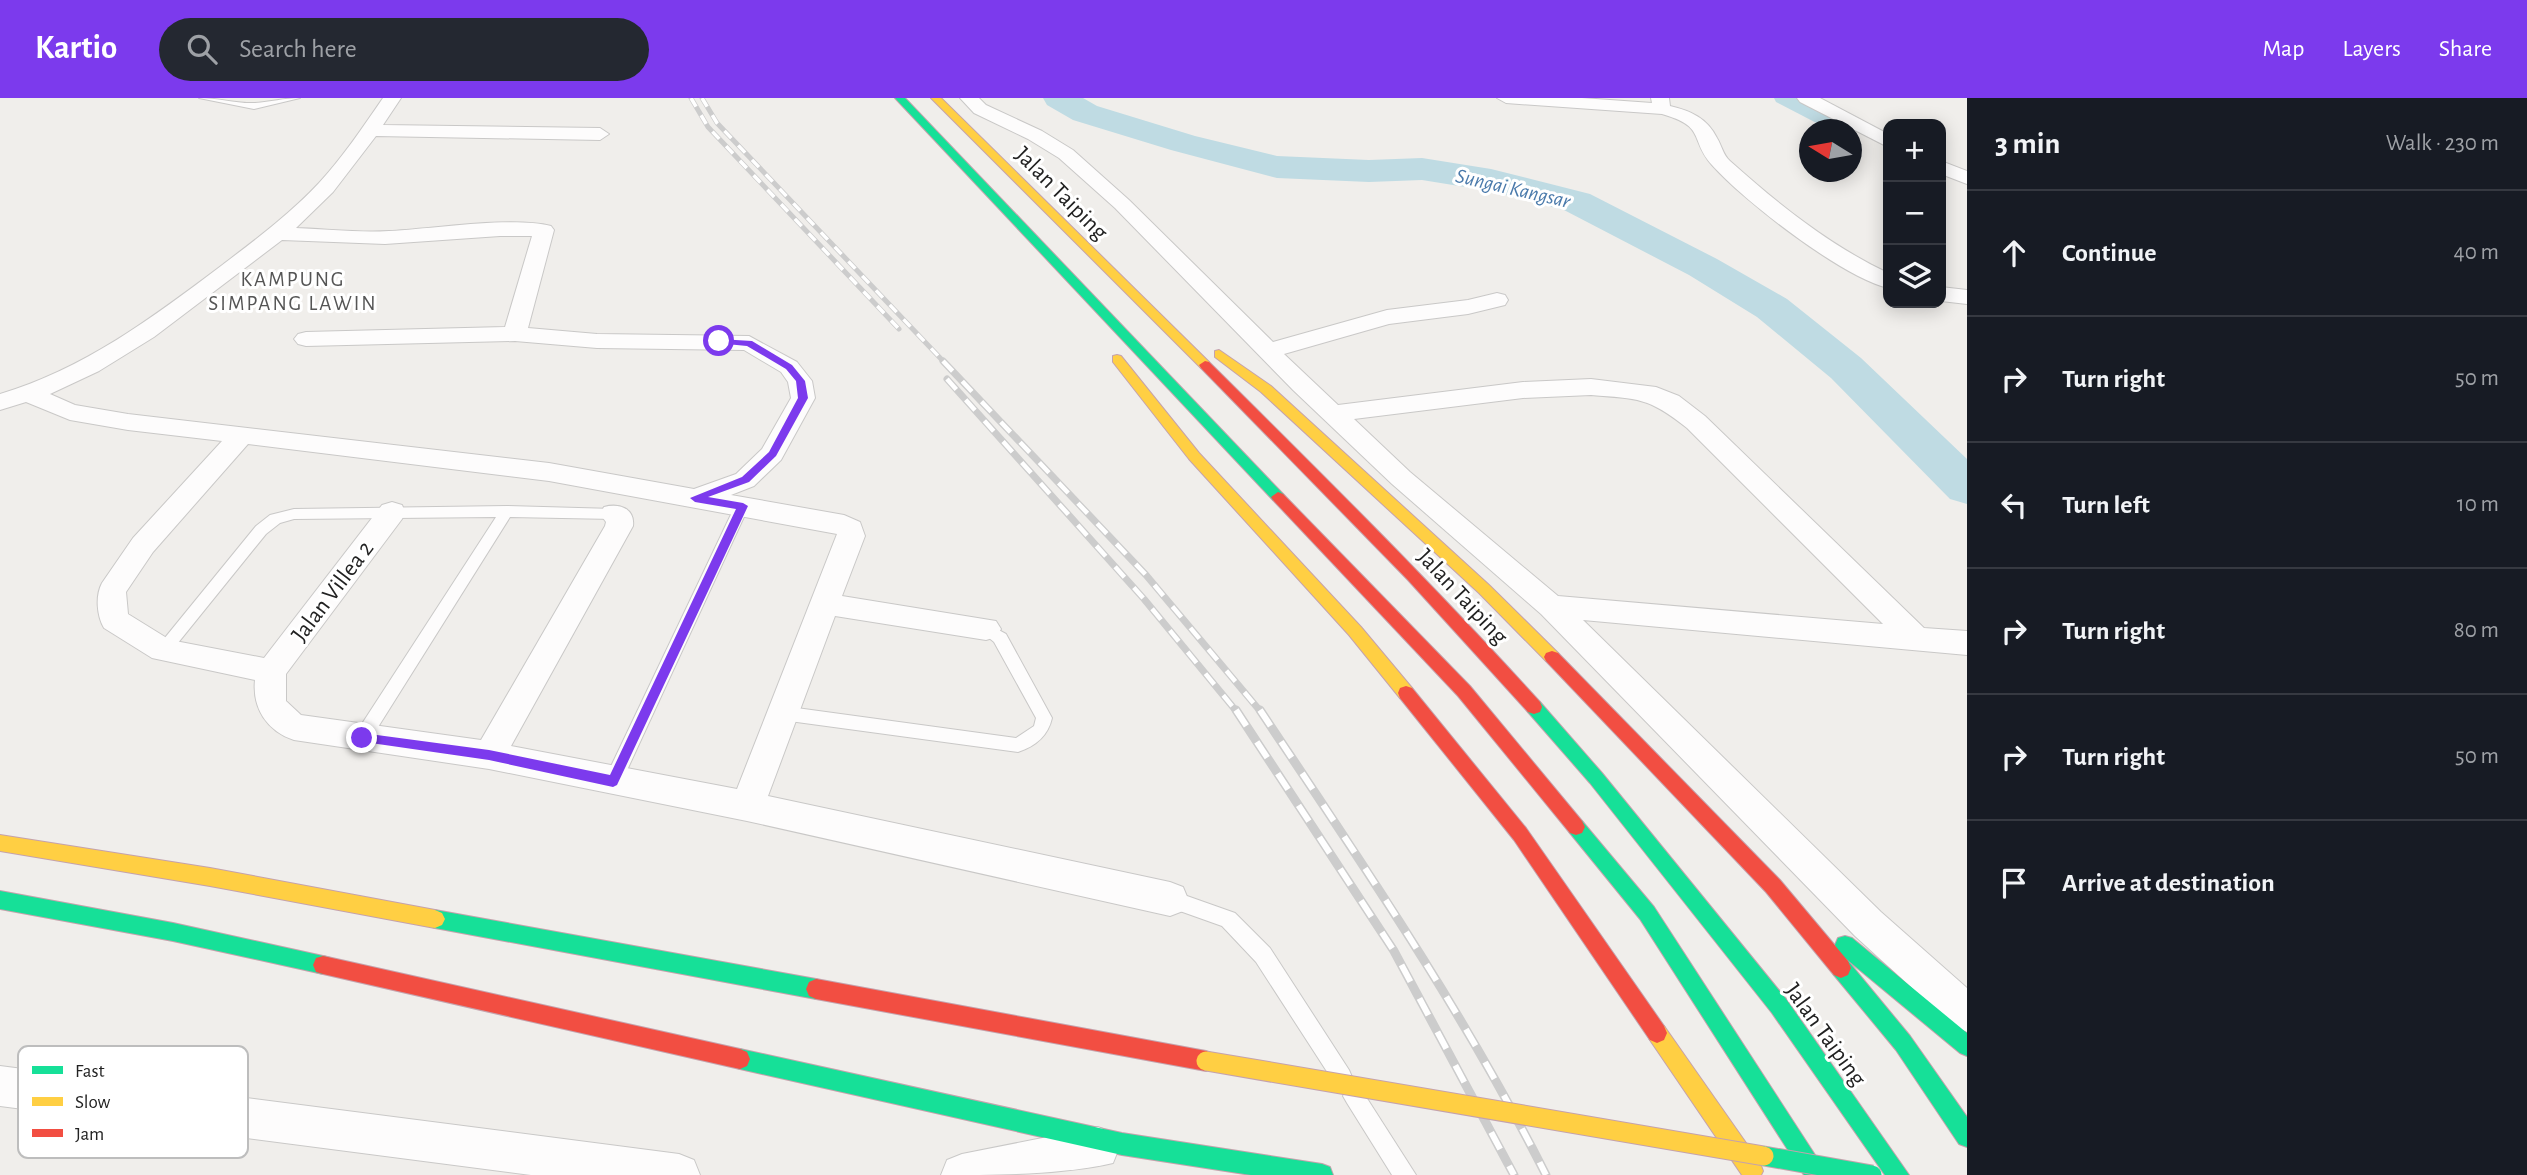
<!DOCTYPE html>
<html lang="en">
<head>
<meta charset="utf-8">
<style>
  :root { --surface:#171b24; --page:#242831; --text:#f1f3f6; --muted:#9ea1a6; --line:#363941; --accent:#7c3aed }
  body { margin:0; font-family:"Alegreya Sans",sans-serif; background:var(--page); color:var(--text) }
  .controls { position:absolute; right:21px; top:21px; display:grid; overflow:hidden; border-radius:14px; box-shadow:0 4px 18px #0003 }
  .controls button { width:63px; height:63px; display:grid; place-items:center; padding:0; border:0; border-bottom:2px solid var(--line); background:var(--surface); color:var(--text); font:35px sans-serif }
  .compass { position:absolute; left:1799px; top:21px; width:63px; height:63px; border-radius:50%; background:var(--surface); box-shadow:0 4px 18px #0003; rotate:281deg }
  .stop { position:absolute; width:21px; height:21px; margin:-16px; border:5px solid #7c3aed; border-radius:50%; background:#fff }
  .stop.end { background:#7c3aed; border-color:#fff; box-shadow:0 2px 7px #0008 }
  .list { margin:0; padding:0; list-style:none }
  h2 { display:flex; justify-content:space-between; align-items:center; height:91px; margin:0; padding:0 28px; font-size:30px }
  h2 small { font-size:23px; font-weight:400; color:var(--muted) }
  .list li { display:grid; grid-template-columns:46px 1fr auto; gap:21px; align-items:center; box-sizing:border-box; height:126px; padding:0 28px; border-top:2px solid var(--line) }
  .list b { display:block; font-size:26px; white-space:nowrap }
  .list em { font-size:23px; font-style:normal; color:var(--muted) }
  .icon { flex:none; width:38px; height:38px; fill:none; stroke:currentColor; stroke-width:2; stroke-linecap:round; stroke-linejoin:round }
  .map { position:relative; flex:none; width:1967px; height:1077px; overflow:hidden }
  header { display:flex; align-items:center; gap:42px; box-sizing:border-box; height:98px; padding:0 35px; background:var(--accent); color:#fff }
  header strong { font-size:33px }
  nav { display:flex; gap:38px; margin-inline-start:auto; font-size:24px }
  .search { width:490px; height:63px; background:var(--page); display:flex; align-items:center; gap:18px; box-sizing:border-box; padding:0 24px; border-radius:38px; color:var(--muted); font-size:26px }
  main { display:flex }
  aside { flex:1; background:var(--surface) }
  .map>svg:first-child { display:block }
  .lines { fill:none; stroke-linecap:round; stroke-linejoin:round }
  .canal { fill:#bfdbe3; fill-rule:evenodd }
  .river { fill:#bfdbe3; fill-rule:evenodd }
  .lane-casing { stroke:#c9c8c7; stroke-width:2 }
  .street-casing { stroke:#c9c8c7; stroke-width:2 }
  .fast-casing { stroke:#c5a2ac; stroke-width:2 }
  .slow-casing { stroke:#c5a2ac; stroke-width:2 }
  .jam-casing { stroke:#c5a2ac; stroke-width:2 }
  .lane { fill:#fdfcfc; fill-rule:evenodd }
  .street { fill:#fdfcfc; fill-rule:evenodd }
  .fast { fill:#16e098; fill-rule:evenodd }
  .slow { fill:#ffcf43; fill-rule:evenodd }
  .jam { fill:#f24e42; fill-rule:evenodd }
  .rail-far2-casing { stroke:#ccc; stroke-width:5 }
  .rail-far1-casing { stroke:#ccc; stroke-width:7 }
  .rail-casing { stroke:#ccc; stroke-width:9 }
  .rail-far2 { stroke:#fff; stroke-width:3.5; stroke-dasharray:10; stroke-linecap:butt }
  .rail-far1 { stroke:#fff; stroke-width:4.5; stroke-dasharray:14; stroke-linecap:butt }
  .rail { stroke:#fff; stroke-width:6; stroke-dasharray:19; stroke-linecap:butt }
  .fast-bridge-casing { stroke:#c5a2ac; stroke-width:21; stroke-linecap:butt }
  .slow-bridge-casing { stroke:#c5a2ac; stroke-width:21; stroke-linecap:butt }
  .fast-bridge { stroke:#16e098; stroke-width:19 }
  .slow-bridge { stroke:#ffcf43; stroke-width:19 }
  .route { fill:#7c3aed }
  .labels { text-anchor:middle; stroke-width:6; stroke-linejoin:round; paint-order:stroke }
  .far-water-label { font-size:21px; font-style:italic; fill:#4a7aab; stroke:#fff }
  .far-neighbourhood-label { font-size:21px; letter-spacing:2px; fill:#555; stroke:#fff }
  .street-label { font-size:24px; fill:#222; stroke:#fff }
  .key { fill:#fff; stroke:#bdbdbd; stroke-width:2 }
  .key-label { font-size:19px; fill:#222 }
</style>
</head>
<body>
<header>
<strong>Kartio</strong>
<div class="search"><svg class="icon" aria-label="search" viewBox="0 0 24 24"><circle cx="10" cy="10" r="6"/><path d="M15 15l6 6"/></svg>Search here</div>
<nav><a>Map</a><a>Layers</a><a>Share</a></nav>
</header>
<main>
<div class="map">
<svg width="1967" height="1077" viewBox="0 0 1967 1077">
  <rect width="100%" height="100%" fill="#f0eeeb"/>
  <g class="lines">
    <path class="canal" d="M1774 0H1798L1851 27 1854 31 1852 34V32H1830L1776 4Z"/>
    <path class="river" d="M1043 0H1083L1097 8 1195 38 1277 58 1369 62 1422 60 1491 71 1590 96 1717 161 1787 201 1861 260 1967 361V406L1950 401 1831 280 1757 219 1689 177 1564 112 1490 93 1422 82 1369 84 1277 80 1171 52 1073 22 1047 7Z"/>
    <defs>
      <g id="lane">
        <path d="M199 0C218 0 238 6 255 5 270 4 284 0 300 0L254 11Z"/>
        <path d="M742 403 749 408 622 683 619 688 613 691 607 688 604 683 735 408Z"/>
        <path d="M507 408 614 411 621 416 614 421 510 419 368 645 362 647 356 645 354 640 356 635 496 419 294 421 280 425 266 436 169 556H157L155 552 256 428 270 417 294 411Z"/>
        <path d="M986 525 1006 536 1052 620C1048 638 1036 648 1018 654L782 622 776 620 774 615 776 610 782 608 1016 640 1034 628 1036 620 994 544 978 531 980 527Z"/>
        <path d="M1170 792 1235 815 1270 850 1349 972 1352 979 1349 986 1342 989 1335 986 1256 864 1222 828 1163 807 1161 801 1163 795Z"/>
        <path d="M1354 987 1361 991 1416 1077H1392L1347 1005 1343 998 1347 991Z"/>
      </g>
      <g id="street">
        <path d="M383 0H401L383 27 600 30 609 36 600 42 376 38 333 94 296 130C327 131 358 135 389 133 433 131 511 118 551 128L554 132 528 230 597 236 749 238 797 264 812 283 815 300 781 362 754 388 731 397 844 417 860 424 865 438 842 498 996 523 1001 531 996 539 986 542 835 518 768 698 1170 784 1183 789 1188 801 1183 813 1170 818 747 723 489 671 294 642C267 633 252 610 255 582L152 560 104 530C97 518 95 498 102 485L133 440 222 343 128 332 70 322 26 304 0 312V296C84 271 152 220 221 168 255 142 289 117 319 85 343 59 363 29 383 0ZM500 138H532L505 229 306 234 298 236 294 241 298 246 306 248 515 243 597 250 744 252 781 274 788 284 791 300 762 351 736 376 694 391 549 365 128 316 75 307 50 296 99 273 154 239 282 142 385 146ZM248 346 549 383 837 436 737 691 511 648 633 428C635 410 619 405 604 409L600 416 606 424 605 428 481 642 301 617 286 603V576L402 421 405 414 402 407 392 404 382 407 264 560 170 542 128 516 126 494 153 454Z"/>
        <path d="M960 0H979L986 7 1042 33 1073 52 1129 102 1273 244 1387 212 1468 202 1497 195 1505 197 1508 202 1505 207 1468 216 1389 226 1284 256 1338 307 1523 284 1591 281 1656 289 1679 298 1705 318 1924 530 1967 533V557L1583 522 1881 814 1967 890V934L1954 928 1855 838 1541 516 1392 386 1293 292 1115 110 1059 60 1028 41 974 15ZM1591 297C1639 301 1648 299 1687 330L1883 526 1558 498 1410 374 1354 321 1523 300Z"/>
        <path d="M1497 0H1582L1652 5 1651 0H1669L1670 8C1691 13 1707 20 1717 40 1722 48 1723 57 1730 63 1778 106 1829 147 1888 175V190C1842 179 1744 103 1712 67 1689 41 1707 29 1662 16L1506 5Z"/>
        <path d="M1797 0H1820L1888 36V49L1800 4Z"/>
        <path d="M1941 63 1967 73V86L1941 76Z"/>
        <path d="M1941 189 1967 192V206L1941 203Z"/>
        <path d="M0 968 679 1056 694 1062 700 1077H531L0 1008Z"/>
        <path d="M1098 1029 1113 1035 1119 1050 1113 1065C1060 1077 997 1077 941 1077L947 1062 962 1056Z"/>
      </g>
      <g id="fast">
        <path d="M895 0H905L1283 396 1285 399 1283 402H1273Z"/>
        <path d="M1534 602 1540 604 1602 675 1786 901 1909 1077H1885L1772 915 1590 685 1528 614 1526 609 1528 604Z"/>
        <path d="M1576 721 1582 723 1654 809 1828 1077H1804L1640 821 1570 735 1567 729 1570 723Z"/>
        <path d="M0 793 173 825 323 858 330 860 333 867 330 874 323 876 173 843 0 811Z"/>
        <path d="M435 812 816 881 823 884 826 891 823 898 816 901 435 830 428 827 425 821 428 815Z"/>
        <path d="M1845 838 1852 840 1967 935V958L1960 955 1838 854 1835 847 1838 840Z"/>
        <path d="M1841 860 1848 863 1910 938 1967 1019V1049L1959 1046 1896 952 1834 877 1831 870 1834 863Z"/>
        <path d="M740 951 1122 1035 1322 1066 1330 1069 1333 1077H1251L1122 1057 740 971 733 968 730 961 733 954Z"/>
      </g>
      <g id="slow">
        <path d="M931 0H941L1209 264V270H1201Z"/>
        <path d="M1219 252 1271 288 1489 487 1558 555 1560 559 1558 563H1546L1479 495 1261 294 1215 259V253Z"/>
        <path d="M1117 257 1121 258 1199 355 1361 529 1412 590 1414 595 1412 600H1400L1349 537 1189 361 1113 264V258Z"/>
        <path d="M0 737 210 770 435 812 442 815 445 821 442 827 435 830 210 788 0 753Z"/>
        <path d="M1657 925 1664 928 1760 1065 1763 1073 1761 1077H1742L1650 942 1647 935 1650 928Z"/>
      </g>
      <g id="jam">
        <path d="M1205 263 1209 264C1322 376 1434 487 1540 604L1542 609 1540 614 1534 616 1528 614 1408 482 1201 270 1199 267Z"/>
        <path d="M1278 394 1283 396 1470 588 1582 723 1585 729 1582 735 1576 737 1570 735 1458 598 1273 402 1271 399Z"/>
        <path d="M1552 553 1558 555 1780 782 1848 863 1851 870 1848 877 1841 880 1834 877 1766 794 1546 563 1544 559 1546 555Z"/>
        <path d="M1406 588 1412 590 1526 730 1664 928 1667 935 1664 942 1657 945 1650 942 1514 742 1400 600 1398 595 1400 590Z"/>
        <path d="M323 858 740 951 747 954 750 961 747 968 740 971 323 876 316 874 313 867 316 860Z"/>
        <path d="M816 881 1206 953 1213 956 1216 963 1213 970 1206 973 816 901 809 898 806 891 809 884Z"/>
      </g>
    </defs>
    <use href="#lane" class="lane-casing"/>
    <use href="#street" class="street-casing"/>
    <use href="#fast" class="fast-casing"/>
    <use href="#slow" class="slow-casing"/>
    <use href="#jam" class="jam-casing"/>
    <use href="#lane" class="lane"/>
    <use href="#street" class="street"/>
    <use href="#fast" class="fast"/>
    <use href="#slow" class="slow"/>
    <use href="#jam" class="jam"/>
    <defs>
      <g id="rail-far2">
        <path d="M691 0 708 29 899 231"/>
        <path d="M702 0 717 25 944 264"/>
      </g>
      <g id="rail-far1">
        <path d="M943 263 1146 477 1261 614"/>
        <path d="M947 281 1144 501 1237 614"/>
      </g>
      <g id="rail">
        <path d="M1236 612 1394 853 1514 1077"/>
        <path d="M1260 612C1361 764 1464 914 1546 1077"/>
      </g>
    </defs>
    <use href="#rail-far2" class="rail-far2-casing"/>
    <use href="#rail-far1" class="rail-far1-casing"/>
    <use href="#rail" class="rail-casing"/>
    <use href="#rail-far2" class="rail-far2"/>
    <use href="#rail-far1" class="rail-far1"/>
    <use href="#rail" class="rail"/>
    <defs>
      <path id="fast-bridge" d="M1764 1058 1872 1077"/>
      <path id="slow-bridge" d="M1206 963 1764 1058"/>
    </defs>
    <use href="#fast-bridge" class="fast-bridge-casing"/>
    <use href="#slow-bridge" class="slow-bridge-casing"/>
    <use href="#fast-bridge" class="fast-bridge"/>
    <use href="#slow-bridge" class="slow-bridge"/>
  </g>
  <path class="route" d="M719 241 752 243 792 267 805 283 808 300 776 358 749 384 708 399 743 405 748 408 617 687 613 689 489 662 357 643 356 640 362 635 489 652 610 677 736 411 695 404 690 400 742 379 769 354 798 300 796 283 786 271 747 248 716 245V242Z"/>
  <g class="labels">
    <g class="far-water-label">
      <text transform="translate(1513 90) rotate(13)" y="7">Sungai Kangsar</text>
    </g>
    <g class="far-neighbourhood-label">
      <text x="293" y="188">KAMPUNG<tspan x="293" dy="24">SIMPANG LAWIN</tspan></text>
    </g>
    <g class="street-label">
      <text transform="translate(1062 95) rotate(45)" y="8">Jalan Taiping</text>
      <text transform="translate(332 493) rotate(-53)" y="8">Jalan Villea 2</text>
      <text transform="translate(1463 498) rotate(47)" y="8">Jalan Taiping</text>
      <text transform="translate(1826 936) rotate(54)" y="8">Jalan Taiping</text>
    </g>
  </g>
  <rect x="18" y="948" width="230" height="112" rx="10" class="key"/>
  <rect x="32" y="968" width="31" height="8" fill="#16e098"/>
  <rect x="32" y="999" width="31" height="9" fill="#ffcf43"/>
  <rect x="32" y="1031" width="31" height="8" fill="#f24e42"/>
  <g class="key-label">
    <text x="75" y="979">Fast</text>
    <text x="75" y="1010">Slow</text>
    <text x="75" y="1042">Jam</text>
  </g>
</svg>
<div class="controls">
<button>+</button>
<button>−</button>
<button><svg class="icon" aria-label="layers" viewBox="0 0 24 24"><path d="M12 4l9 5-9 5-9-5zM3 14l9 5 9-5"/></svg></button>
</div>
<svg class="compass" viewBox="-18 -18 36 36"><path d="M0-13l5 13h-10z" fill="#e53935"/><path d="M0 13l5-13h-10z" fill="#9ea1a6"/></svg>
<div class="stop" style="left:719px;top:243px"></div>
<div class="stop end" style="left:362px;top:640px"></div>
</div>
<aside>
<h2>3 min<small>Walk · 230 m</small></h2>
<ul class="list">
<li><svg class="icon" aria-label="ahead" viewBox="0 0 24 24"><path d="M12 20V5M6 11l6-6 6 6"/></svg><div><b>Continue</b></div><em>40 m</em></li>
<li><svg class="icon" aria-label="right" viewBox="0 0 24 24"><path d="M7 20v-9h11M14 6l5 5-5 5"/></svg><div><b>Turn right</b></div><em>50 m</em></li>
<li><svg class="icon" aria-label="left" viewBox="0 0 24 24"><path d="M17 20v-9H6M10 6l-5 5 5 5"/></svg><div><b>Turn left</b></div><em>10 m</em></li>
<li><svg class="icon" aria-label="right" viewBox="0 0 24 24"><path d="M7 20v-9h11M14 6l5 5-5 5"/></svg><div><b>Turn right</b></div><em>80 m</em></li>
<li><svg class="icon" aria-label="right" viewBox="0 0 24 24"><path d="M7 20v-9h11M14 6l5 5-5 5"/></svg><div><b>Turn right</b></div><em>50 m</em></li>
<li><svg class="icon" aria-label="arrive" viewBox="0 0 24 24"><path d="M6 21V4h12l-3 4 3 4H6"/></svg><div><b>Arrive at destination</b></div></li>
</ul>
</aside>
</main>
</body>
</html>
